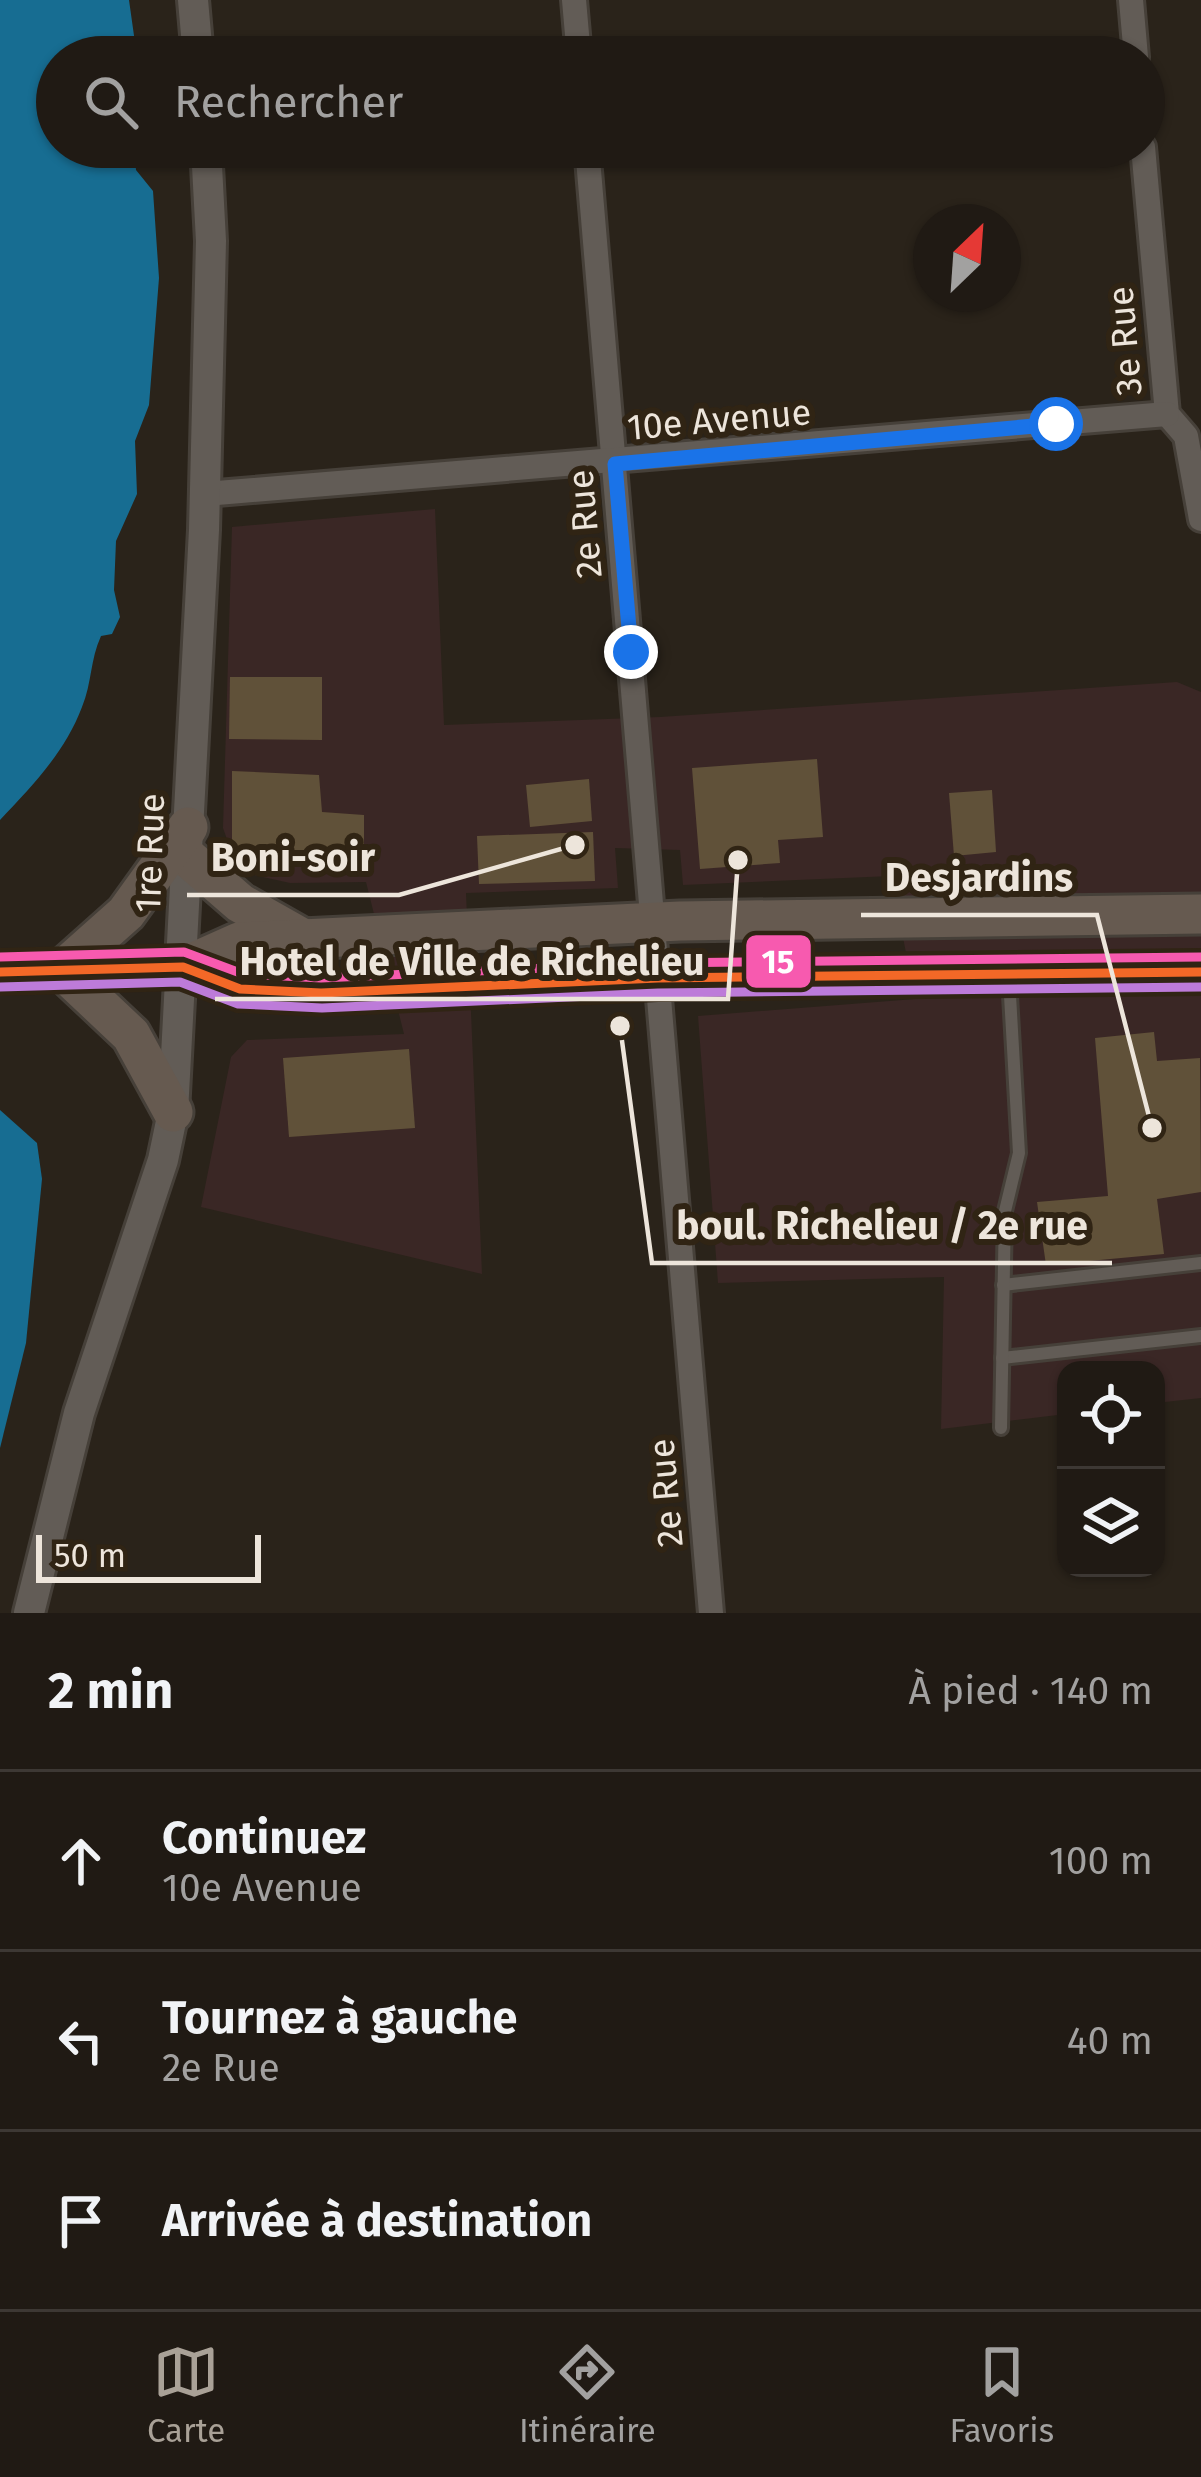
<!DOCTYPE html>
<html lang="fr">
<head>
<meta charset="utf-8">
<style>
  :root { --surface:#201a14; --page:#2d2722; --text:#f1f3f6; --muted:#a2a1a0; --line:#3d3834; --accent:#a9a197 }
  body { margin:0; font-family:"Fira Sans",sans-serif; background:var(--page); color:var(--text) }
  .controls { position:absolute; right:36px; bottom:36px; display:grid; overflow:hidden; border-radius:24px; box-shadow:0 3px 9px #0004 }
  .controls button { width:108px; height:108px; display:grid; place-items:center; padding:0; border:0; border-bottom:3px solid var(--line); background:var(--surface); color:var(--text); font:60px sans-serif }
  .compass { position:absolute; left:913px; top:204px; width:108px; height:108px; border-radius:50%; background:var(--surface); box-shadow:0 3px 9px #0004; rotate:25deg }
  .scale { position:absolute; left:36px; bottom:30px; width:225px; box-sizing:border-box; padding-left:12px; border:6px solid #ede5db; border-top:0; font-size:33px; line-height:42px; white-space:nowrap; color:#ede5db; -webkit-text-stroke:9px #302414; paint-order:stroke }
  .stop { position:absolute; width:36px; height:36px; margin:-27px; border:9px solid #1a73e8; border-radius:50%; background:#fff }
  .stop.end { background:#1a73e8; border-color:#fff; box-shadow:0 3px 12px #0008 }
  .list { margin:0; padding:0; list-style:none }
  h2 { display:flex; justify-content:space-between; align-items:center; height:156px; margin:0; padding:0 48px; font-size:51px }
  h2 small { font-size:39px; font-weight:400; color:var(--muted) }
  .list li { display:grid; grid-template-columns:78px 1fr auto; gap:36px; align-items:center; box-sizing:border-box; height:180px; padding:0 48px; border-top:3px solid var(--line) }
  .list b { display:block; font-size:45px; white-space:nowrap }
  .list p { margin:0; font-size:39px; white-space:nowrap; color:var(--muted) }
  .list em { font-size:39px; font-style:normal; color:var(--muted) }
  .icon { flex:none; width:66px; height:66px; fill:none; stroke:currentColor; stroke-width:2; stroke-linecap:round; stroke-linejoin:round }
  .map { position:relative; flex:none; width:1201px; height:1613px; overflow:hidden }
  .search { position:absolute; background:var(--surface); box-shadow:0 3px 9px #0004; left:36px; right:36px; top:36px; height:132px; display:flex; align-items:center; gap:30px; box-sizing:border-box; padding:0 42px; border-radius:66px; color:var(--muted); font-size:45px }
  .sheet { height:696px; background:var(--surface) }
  nav { display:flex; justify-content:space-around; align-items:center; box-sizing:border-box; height:168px; border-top:3px solid var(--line); background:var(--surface); font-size:33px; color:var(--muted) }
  nav a { display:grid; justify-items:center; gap:6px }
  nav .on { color:var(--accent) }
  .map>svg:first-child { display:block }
  .commercial { fill:#3a2725 }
  .water { fill:#176d92 }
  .building { fill:#605139 }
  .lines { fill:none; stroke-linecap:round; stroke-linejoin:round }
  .service-casing { stroke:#464039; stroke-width:18 }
  .minor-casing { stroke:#464039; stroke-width:30 }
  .tertiary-casing { stroke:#464039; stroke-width:36 }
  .primary-casing { stroke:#464039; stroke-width:45 }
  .service { stroke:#625c56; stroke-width:12 }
  .minor { stroke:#625c56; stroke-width:24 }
  .tertiary { stroke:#625c56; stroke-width:30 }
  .primary { stroke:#665a50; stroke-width:39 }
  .bus-1-casing { stroke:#302414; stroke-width:18 }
  .bus-2-casing { stroke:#302414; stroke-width:18 }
  .bus-3-casing { stroke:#302414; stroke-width:18 }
  .bus-1 { stroke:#f36827; stroke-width:9 }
  .bus-2 { stroke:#bd7bd9; stroke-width:9 }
  .bus-3 { stroke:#f75aaf; stroke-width:9 }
  .route { stroke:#1a73e8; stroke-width:15 }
  .labels { text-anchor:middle; stroke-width:12; stroke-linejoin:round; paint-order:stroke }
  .street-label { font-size:36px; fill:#ede5db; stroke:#302414 }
  .leader { fill:none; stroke:#ede5db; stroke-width:4.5 }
  .callout-dot { fill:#ede5db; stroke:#302414; stroke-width:4.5 }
  .callout-label { font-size:39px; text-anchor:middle; font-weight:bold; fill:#ede5db; stroke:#302414; stroke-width:12; stroke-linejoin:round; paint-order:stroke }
  .line-badge { stroke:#302414; stroke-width:4.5 }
  .badge-label { font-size:33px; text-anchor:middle; font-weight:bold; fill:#fff }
</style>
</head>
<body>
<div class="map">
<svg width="1201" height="1613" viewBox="0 0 1201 1613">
  <rect width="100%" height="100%" fill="#2a231a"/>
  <path class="commercial" d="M435 509 444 725 660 717 1177 682 1201 692V1398L1156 1403V1370H1066V1414L941 1429 944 1277 718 1283 698 1016 915 999 891 876 683 885 680 850 615 848 618 888 466 893 482 1274 201 1207 231 1057 247 1040 404 1034 366 882 290 883 254 875 234 859 223 828 232 527Z"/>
  <g class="water">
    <path d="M0 0H129L137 57H57V147H134L136 170 153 191 159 278 149 405 135 441 137 494 116 541 114 590 120 617 112 634 101 636C90 660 92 683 82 707 65 752 33 785 0 820Z"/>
    <path d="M0 1110 37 1143 42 1179 26 1343 0 1448Z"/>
  </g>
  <g class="building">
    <path d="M230 677H322V740L229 739Z"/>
    <path d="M817 759 823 837 778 840 780 863 700 869 692 768Z"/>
    <path d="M232 771 319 775 322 812 364 815V864L232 865Z"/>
    <path d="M589 779 592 821 530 827 526 785Z"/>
    <path d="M992 790 996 852 954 856 949 793Z"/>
    <path d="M593 832 595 881 479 884 477 836Z"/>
    <path d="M1154 1032 1157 1061 1200 1058 1201 1192 1157 1199 1164 1254 1046 1265 1037 1202 1108 1196 1095 1038Z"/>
    <path d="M409 1049 415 1128 289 1137 283 1058Z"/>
  </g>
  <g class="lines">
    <defs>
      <g id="service">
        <path d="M1003 1285 1201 1263"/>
        <path d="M1002 1358 1201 1336"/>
        <path d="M1001 1428 1005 1211 1019 1153 1009 978"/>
      </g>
      <g id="minor">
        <path d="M574 0 579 57"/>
        <path d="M1131 0 1136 57"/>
        <path d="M587 147 711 1613"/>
        <path d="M1143 147 1167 414 1186 436 1201 519"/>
        <path d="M205 494 1167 414"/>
      </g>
      <g id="tertiary">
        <path d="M193 0 198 57"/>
        <path d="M29 1613 79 1413 163 1160 173 1112 204 530 211 241 206 147"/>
      </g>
      <g id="primary">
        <path d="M187 857 240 903 302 938"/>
        <path d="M183 967 239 942 680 921 1201 914"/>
        <path d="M62 970 126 913 188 827"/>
        <path d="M62 970 131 1035 173 1112"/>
        <path d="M0 972 183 967 240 989 321 993 658 978 1201 972"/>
      </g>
    </defs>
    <use href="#service" class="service-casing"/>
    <use href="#minor" class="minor-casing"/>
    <use href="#tertiary" class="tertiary-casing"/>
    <use href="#primary" class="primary-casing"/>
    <use href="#service" class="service"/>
    <use href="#minor" class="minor"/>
    <use href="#tertiary" class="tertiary"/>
    <use href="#primary" class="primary"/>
    <defs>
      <path id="bus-1" d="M0 972 183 967 240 989 321 993 658 978 1201 972"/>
      <path id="bus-2" d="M0 987 180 982 238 1004 322 1008 658 993 1201 987"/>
      <path id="bus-3" d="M0 957 184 952 243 974 321 978 658 963 1201 957"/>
    </defs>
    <use href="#bus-1" class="bus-1-casing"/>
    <use href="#bus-2" class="bus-2-casing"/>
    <use href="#bus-3" class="bus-3-casing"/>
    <use href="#bus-1" class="bus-1"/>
    <use href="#bus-2" class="bus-2"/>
    <use href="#bus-3" class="bus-3"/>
  </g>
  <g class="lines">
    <path class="route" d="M631 652 615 464 1056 424"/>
  </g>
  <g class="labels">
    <g class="street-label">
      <text transform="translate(1124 341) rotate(-95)" y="13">3e Rue</text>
      <text transform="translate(719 419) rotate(-5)" y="13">10e Avenue</text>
      <text transform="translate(584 524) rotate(-95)" y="13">2e Rue</text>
      <text transform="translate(149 853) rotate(-88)" y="13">1re Rue</text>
      <text transform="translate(665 1493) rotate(-95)" y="13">2e Rue</text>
    </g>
  </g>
  <path class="leader" d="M575 845L399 895H187M1152 1128L1097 915H861M738 860L728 999H215M620 1026L652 1263H1112"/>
  <g class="callout-dot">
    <circle cx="575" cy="845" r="12"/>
    <circle cx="1152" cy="1128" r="12"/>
    <circle cx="738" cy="860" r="12"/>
    <circle cx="620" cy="1026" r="12"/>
  </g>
  <g class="callout-label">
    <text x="293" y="871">Boni-soir</text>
    <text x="979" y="891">Desjardins</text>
    <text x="472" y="975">Hotel de Ville de Richelieu</text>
    <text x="882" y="1239">boul. Richelieu / 2e rue</text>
  </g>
  <rect class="line-badge" x="744" y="933" width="69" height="57" rx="12" fill="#f75aaf"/>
  <g class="badge-label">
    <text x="778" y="973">15</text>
  </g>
</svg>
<div class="controls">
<button><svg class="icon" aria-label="locate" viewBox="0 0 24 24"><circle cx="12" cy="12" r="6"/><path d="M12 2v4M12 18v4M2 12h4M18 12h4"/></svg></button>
<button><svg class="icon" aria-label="layers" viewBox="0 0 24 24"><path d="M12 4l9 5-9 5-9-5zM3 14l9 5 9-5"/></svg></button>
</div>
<svg class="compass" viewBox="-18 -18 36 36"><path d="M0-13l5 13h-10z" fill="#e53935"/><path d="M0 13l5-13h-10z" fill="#a2a1a0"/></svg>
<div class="scale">50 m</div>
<div class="stop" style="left:1056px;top:424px"></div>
<div class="stop end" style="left:631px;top:652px"></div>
<div class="search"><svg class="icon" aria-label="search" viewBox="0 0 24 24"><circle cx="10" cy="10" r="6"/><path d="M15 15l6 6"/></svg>Rechercher</div>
</div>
<section class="sheet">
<h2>2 min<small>À pied · 140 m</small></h2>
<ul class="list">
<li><svg class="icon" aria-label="ahead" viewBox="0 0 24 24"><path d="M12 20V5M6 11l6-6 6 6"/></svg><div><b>Continuez</b><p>10e Avenue</p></div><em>100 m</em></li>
<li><svg class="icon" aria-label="left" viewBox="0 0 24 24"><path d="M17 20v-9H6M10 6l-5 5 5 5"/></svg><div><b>Tournez à gauche</b><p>2e Rue</p></div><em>40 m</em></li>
<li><svg class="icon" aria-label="arrive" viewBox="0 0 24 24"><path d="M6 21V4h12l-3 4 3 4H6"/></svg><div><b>Arrivée à destination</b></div></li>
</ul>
</section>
<nav>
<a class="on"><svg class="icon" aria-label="map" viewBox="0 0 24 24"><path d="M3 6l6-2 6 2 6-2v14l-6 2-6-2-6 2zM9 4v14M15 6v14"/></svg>Carte</a>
<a><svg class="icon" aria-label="directions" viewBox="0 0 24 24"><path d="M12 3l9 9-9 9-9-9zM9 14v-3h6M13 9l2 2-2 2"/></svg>Itinéraire</a>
<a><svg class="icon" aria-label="saved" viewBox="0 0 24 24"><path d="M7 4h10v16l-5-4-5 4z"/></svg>Favoris</a>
</nav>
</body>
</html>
